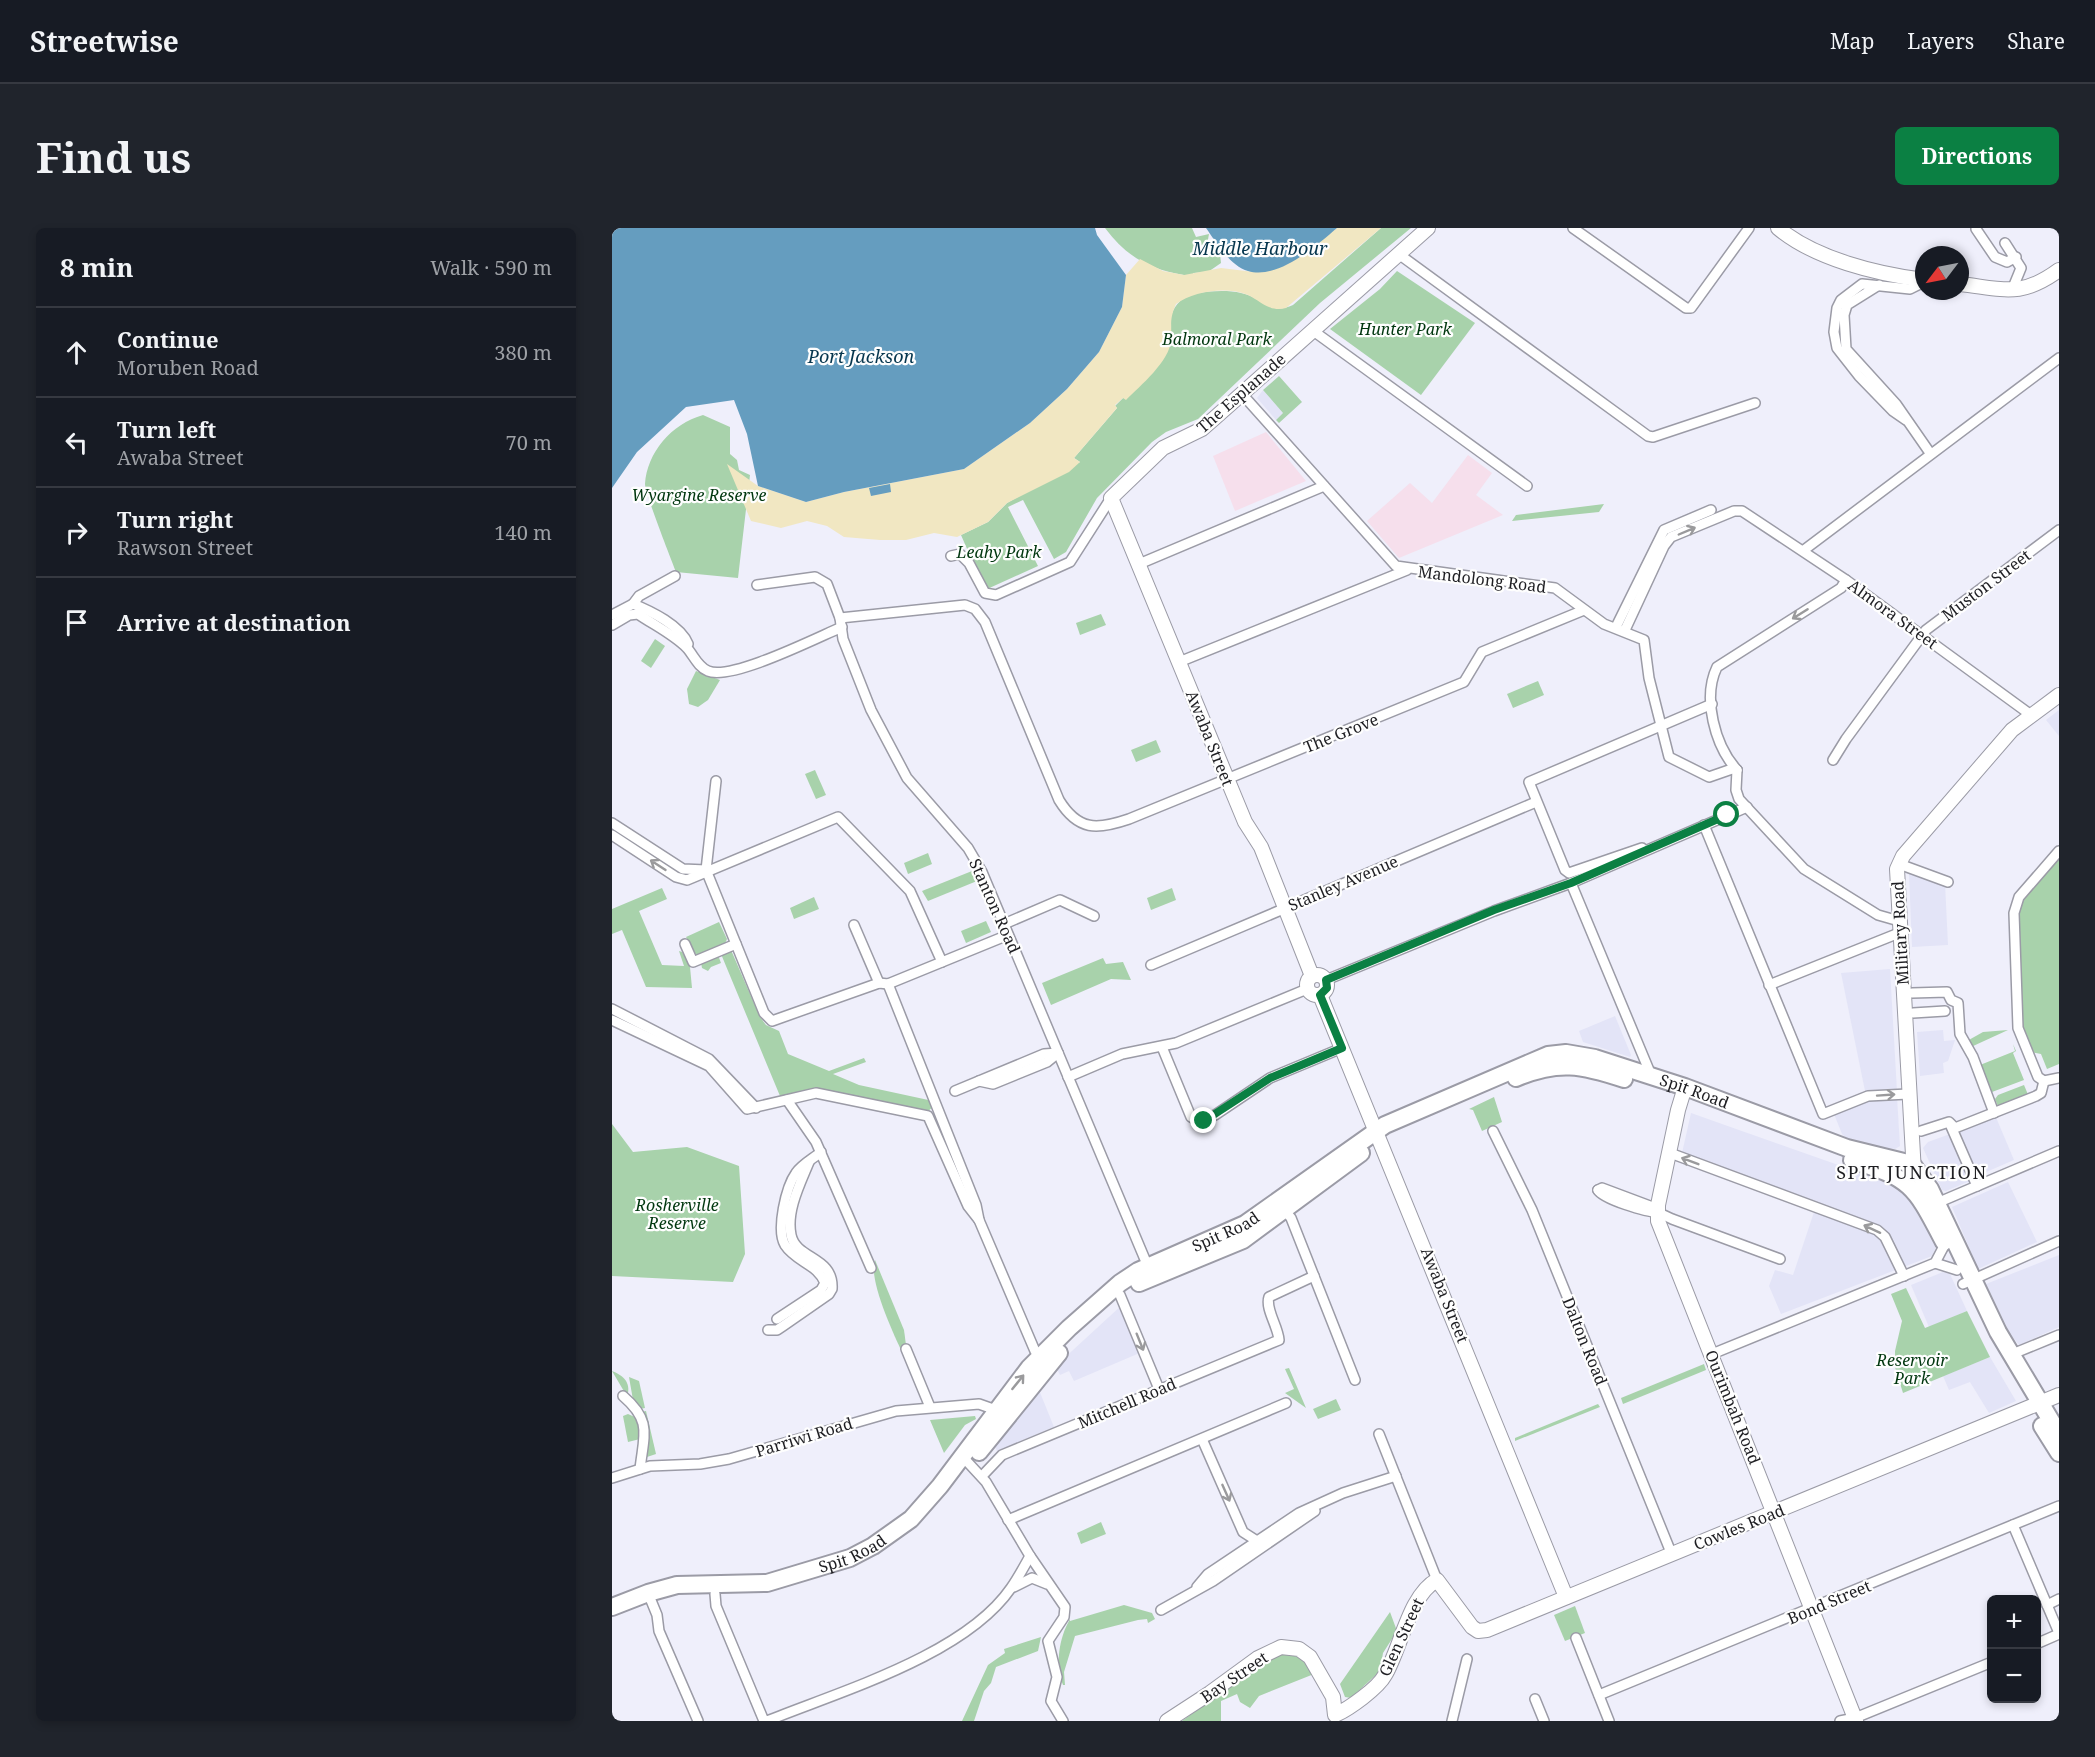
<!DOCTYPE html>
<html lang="en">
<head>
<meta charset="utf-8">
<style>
  :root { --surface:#171b24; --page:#20242c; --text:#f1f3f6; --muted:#9ea1a6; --line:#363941; --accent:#0b8043 }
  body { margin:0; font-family:"Noto Serif",serif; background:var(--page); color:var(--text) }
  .controls { position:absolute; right:18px; bottom:18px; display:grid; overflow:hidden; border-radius:9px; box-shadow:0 3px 9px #0003 }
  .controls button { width:54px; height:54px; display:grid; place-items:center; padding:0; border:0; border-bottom:2px solid var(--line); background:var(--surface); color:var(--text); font:30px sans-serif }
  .compass { position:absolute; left:1303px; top:18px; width:54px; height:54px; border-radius:50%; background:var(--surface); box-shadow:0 3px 9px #0003; rotate:238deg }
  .stop { position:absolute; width:18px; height:18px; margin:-14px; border:4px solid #0b8043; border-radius:50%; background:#fff }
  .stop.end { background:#0b8043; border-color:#fff; box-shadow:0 2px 6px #0008 }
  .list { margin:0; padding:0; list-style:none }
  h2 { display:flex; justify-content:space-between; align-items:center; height:78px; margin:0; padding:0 24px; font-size:26px }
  h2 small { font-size:20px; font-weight:400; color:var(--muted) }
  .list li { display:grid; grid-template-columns:39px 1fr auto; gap:18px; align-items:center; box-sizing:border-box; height:90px; padding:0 24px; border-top:2px solid var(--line) }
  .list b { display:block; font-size:22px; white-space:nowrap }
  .list p { margin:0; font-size:20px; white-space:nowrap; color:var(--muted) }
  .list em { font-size:20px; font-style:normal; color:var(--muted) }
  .icon { flex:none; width:33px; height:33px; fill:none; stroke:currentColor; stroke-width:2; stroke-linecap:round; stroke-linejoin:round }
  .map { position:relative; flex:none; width:1447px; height:1493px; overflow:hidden; border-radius:9px }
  header { display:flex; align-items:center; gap:36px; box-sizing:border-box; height:84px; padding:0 30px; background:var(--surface); border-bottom:2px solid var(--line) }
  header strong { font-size:28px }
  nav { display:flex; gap:33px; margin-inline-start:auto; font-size:21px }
  .intro { display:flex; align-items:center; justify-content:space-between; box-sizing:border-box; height:144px; padding:0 36px }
  h1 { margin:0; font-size:42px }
  .button { padding:15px 27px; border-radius:9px; background:var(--accent); color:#fff; font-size:21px; font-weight:700 }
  main { display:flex; gap:36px; padding:0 36px }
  aside { flex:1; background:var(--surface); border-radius:9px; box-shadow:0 3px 9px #0003 }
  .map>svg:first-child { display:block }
  .built { fill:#e3e4f7 }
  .education { fill:#f6dfec }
  .green { fill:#a8d2ab }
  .sand { fill:#f1e7c2 }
  .water { fill:#659dbf }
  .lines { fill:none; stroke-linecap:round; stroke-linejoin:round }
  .street-casing { stroke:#9b9ba6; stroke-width:12 }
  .secondary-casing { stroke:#9b9ba6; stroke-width:16 }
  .highway-casing { stroke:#9b9ba6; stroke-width:20 }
  .street { stroke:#fff; stroke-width:9 }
  .secondary { stroke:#fff; stroke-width:14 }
  .highway { stroke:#fff; stroke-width:16 }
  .oneway { stroke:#9a9a9c }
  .route { stroke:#0b8043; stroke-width:8 }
  .labels { text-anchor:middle; stroke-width:4.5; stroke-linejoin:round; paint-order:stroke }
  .park-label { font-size:16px; font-style:italic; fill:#01370f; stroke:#fefefe }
  .street-label { font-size:16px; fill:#1e1e22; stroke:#fefefe }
  .water-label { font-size:18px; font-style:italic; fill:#06364e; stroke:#fefefe }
  .neighbourhood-label { font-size:18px; letter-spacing:1.5px; fill:#1e1e22; stroke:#fefefe }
</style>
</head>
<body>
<header>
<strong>Streetwise</strong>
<nav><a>Map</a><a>Layers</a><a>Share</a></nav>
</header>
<div class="intro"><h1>Find us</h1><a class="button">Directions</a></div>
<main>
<aside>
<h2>8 min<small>Walk · 590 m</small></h2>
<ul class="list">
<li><svg class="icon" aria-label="ahead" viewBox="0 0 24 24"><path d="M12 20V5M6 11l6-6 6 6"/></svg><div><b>Continue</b><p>Moruben Road</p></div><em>380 m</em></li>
<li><svg class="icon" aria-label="left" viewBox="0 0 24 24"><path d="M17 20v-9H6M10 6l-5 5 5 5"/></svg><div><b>Turn left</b><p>Awaba Street</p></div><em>70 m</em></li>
<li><svg class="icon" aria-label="right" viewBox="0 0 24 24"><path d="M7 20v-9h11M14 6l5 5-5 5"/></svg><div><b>Turn right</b><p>Rawson Street</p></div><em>140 m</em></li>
<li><svg class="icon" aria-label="arrive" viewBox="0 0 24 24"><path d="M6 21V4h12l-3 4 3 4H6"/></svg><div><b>Arrive at destination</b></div></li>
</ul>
</aside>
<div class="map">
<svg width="1447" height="1493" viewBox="0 0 1447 1493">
  <rect width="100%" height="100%" fill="#efeffb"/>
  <g class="built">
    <path d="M651 162 671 185 664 192 645 170Z"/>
    <path d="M1447 482V508L1434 492Z"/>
    <path d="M1299 643 1333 655 1336 717 1300 719 1297 646Z"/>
    <path d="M1278 741 1285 863H1253L1229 745Z"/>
    <path d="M1003 788 1019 827 1018 829 971 814 967 803Z"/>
    <path d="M1331 802 1332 813 1343 812 1336 833 1331 835 1332 845 1308 848 1305 804Z"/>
    <path d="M1285 869 1288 918 1283 921 1265 919 1235 911 1230 906 1222 886 1255 871Z"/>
    <path d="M1079 885 1283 957 1300 973 1313 996 1324 1019 1320 1028 1169 1086 1157 1058 1163 1042 1181 1047 1202 984 1068 934Z"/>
    <path d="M1383 887 1402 932 1365 948 1346 903Z"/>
    <path d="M1338 906 1358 953 1334 963 1330 962 1311 920 1316 914Z"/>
    <path d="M1396 954 1425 1014 1366 1041 1340 979Z"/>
    <path d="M1447 1027V1099L1407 1117 1398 1106 1374 1056Z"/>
    <path d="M1331 1044 1338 1046 1355 1083 1317 1099 1299 1057Z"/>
    <path d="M510 1077 530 1124 462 1153 457 1143 448 1147 444 1139 448 1134Z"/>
    <path d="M1378 1129 1404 1173 1377 1185 1358 1154 1337 1162 1331 1148Z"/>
    <path d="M427 1162 442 1199 385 1223 383 1219Z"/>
  </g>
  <g class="education">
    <path d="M654 204 694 253 623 283 601 228Z"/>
    <path d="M856 227 880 245 864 267 891 287 787 330 755 293 798 255 820 275Z"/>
  </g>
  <g class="green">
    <path d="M493 0H580L584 9 597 6 595 17 608 26 609 35 596 44 581 45 586 65C599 63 616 62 629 65 650 69 658 88 681 77L769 0H799L708 75 586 191 554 204 540 214 485 270 454 324 442 331 411 272 396 279 426 338 373 362 349 307 376 294 395 275 468 234 462 230 505 180 503 178 512 169 514 171 559 113C556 96 557 81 572 70V47C537 41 515 29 493 0Z"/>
    <path d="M785 43 863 95 809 167 718 101 768 61Z"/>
    <path d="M667 148 690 174 667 195 664 192 671 185 651 162Z"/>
    <path d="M91 187 118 199V226L125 232 127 242 138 247 126 350 64 344C59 331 33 265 33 256 35 225 59 196 91 187Z"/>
    <path d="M992 276 987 284 900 293 904 287Z"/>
    <path d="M489 386 494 397 468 407 464 395Z"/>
    <path d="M43 411 53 418 39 440 29 433Z"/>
    <path d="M84 443 108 452 96 472 86 479 77 476 75 461Z"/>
    <path d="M926 453 932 467 901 480 895 466Z"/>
    <path d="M544 512 549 524 524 534 519 522Z"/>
    <path d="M203 542 214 567 204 571 193 546Z"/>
    <path d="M1447 622V836L1435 841 1429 826 1418 824 1410 802 1404 671Z"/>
    <path d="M316 625 320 636 296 646 292 635Z"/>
    <path d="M360 643 365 653 316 673 310 663Z"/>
    <path d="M50 660 55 671 27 683 50 737 72 738 67 723 70 724 78 739 80 760 34 759 10 702 0 706V681Z"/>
    <path d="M560 660 564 672 539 682 535 670Z"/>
    <path d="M202 669 207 681 182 691 178 680Z"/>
    <path d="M374 693 379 704 354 715 349 703Z"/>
    <path d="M107 694 115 711 112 718 85 728 74 709Z"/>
    <path d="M119 722 148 789 154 797 167 803 176 826 217 843 252 830 254 834 221 846 247 857 321 873 322 878 315 884 202 861 168 868 109 726Z"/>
    <path d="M106 727 109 735 99 739 96 743 90 740 89 735Z"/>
    <path d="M491 730 494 736 511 734 519 752 499 751 439 777 430 755Z"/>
    <path d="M1396 802 1359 819 1355 813 1371 804Z"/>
    <path d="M1401 816 1404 823 1401 825 1412 852 1380 864 1368 837 1403 823Z"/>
    <path d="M1412 857 1417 869 1387 881 1383 871 1386 867Z"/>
    <path d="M882 869 890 894 870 903 861 882 857 881Z"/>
    <path d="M0 896 21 924 75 919 127 938 133 1026 121 1054 0 1048Z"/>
    <path d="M263 1032 292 1102 294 1117 290 1124C281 1105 256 1051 263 1032Z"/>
    <path d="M1294 1060 1313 1100 1355 1083 1378 1129 1291 1165 1283 1139V1123L1290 1093 1279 1066Z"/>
    <path d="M1092 1136 1094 1142 1011 1176 1009 1170Z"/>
    <path d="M677 1140 694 1180 673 1165 682 1161 673 1141Z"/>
    <path d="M0 1143C10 1147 18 1153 16 1165H13Z"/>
    <path d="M17 1149 27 1153 33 1180 28 1181 21 1172Z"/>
    <path d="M724 1171 729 1182 706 1191 701 1181Z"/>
    <path d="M986 1176 988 1179 903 1213V1210Z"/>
    <path d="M34 1183 44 1226 32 1230 29 1184Z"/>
    <path d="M16 1186 25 1190 28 1211 16 1214 11 1188Z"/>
    <path d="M363 1188 364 1191 353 1197 332 1225 318 1192Z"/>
    <path d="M489 1294 494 1306 469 1316 465 1305Z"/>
    <path d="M512 1377 540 1385 543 1391 536 1395 535 1391 526 1392 463 1408 452 1444 453 1457H451C443 1436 447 1410 458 1391V1393Z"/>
    <path d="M963 1378 973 1405 953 1413 942 1387Z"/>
    <path d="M778 1384 785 1403 771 1425 768 1443 739 1470 733 1469 728 1456Z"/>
    <path d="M429 1409 426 1423 384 1439 379 1455 372 1463 362 1493H350L376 1437 393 1425 392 1421Z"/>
    <path d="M669 1424 689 1430 702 1446 647 1468 638 1480 628 1474 625 1466 609 1473V1493H570L646 1437Z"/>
  </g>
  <path class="sand" d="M725 0H769L674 80C657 84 650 74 636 67 615 58 582 63 564 76 557 92 560 96 559 112 558 133 528 158 514 172L511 170 503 177 505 180 462 230 468 234 457 244 395 275 376 294 345 309 322 305 294 312H268L232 309 215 298 195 293 169 300 139 293 115 236 146 258 194 274 232 264 352 241 418 195 455 161 487 124 510 79 514 47 528 31 551 43 572 47 609 40 642 44 660 41 686 30Z"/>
  <g class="water">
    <path d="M0 0H483L485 7 514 47 510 79 487 124 455 161 418 195 352 241 232 264 194 274 146 258 135 206 122 172 74 179 25 224 0 260Z"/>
    <path d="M594 0H725C704 18 666 52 636 43 618 38 604 14 594 0Z"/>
    <path d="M278 256 279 264 259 268 257 260Z"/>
  </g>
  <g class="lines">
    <defs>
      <g id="street">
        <path d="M961 0 1074 80H1079L1137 0"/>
        <path d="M1364 1 1383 29 1395 34 1404 29"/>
        <path d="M1393 15 1409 40 1400 62"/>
        <path d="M788 27 1036 208 1041 209 1143 175"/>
        <path d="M1267 57 1235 77 1232 87 1234 121 1284 176 1318 225"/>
        <path d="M700 102 915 258"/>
        <path d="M630 166 784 338 943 360 992 396 1032 412 1037 450 1057 529 1097 549 1120 541 1125 542"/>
        <path d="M1294 192 1281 183 1247 148 1225 120 1222 104 1225 80 1229 72 1250 56 1298 61 1312 54"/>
        <path d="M1192 322 1447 130"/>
        <path d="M339 328 348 326 357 335 373 365 384 367 458 334 499 270"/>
        <path d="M527 336 712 258"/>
        <path d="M145 357 203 349 215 356 228 390 231 411 259 482 295 550 356 620 370 644 537 1041"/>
        <path d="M21 376 27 368 63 348"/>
        <path d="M0 387 21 376C39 383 69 398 76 416"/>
        <path d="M228 390 353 377 363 381 373 394 447 572C466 603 485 602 517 591L852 454 870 424 972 382"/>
        <path d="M0 397 17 387 26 386C42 397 61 406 75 420 82 428 86 439 96 443 119 453 204 410 230 399"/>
        <path d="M1004 399 1052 302 1099 282"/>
        <path d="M1013 402 1052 318 1059 309 1122 283H1130L1234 352 1419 487"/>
        <path d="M567 434 795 342"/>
        <path d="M1221 532 1234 511 1314 402 1447 302"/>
        <path d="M1125 542C1103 518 1090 470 1105 439L1229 360 1234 352"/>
        <path d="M1125 542 1124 562 1127 571 1192 641 1266 687 1287 693"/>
        <path d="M104 553 94 642 152 785 160 793 267 755 276 756 396 707"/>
        <path d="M0 595 71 641 94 642"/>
        <path d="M1092 597 1211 886 1256 868 1296 866"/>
        <path d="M0 607 64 649 75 652 226 589 298 663 330 734"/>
        <path d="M1030 620 957 645 953 642 917 554 1100 476"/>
        <path d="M1287 636 1336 654"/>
        <path d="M959 655 1039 847"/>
        <path d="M392 696 448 672 482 688"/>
        <path d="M242 697 267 755"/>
        <path d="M73 716 81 734 124 716"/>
        <path d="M539 737 924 574"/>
        <path d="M714 752 882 683 959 655 1135 579"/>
        <path d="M276 756 364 977 367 992 423 1123 431 1129"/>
        <path d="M1157 757 1287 705"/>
        <path d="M1300 765 1335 764 1339 772 1346 775 1348 806 1361 829 1382 885"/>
        <path d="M0 781 97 831 144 880"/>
        <path d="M1301 785 1333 783"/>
        <path d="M0 792 97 838 135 881 204 865 316 888 356 978 367 992"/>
        <path d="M550 819 579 889 587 894 603 887 658 850 730 820"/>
        <path d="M456 849 510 826 564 815 695 761"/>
        <path d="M367 853 381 856 435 834 446 825"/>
        <path d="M1432 853 1426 849 1406 800 1402 685 1407 669 1447 623"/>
        <path d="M1432 853 1447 850"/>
        <path d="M343 863 432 826 446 825"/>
        <path d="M175 872 204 914 259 1040"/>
        <path d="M1338 896 1365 958"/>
        <path d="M881 903 920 982 1060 1327"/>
        <path d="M1309 903 1337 894 1343 900 1424 868 1429 865 1432 853"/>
        <path d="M1058 925 1265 1002 1273 1009 1292 1048"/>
        <path d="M986 962 990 960 1038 978 1045 984 1060 991 1168 1031"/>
        <path d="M986 962C991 971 1034 984 1045 984"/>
        <path d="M1325 975 1447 923"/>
        <path d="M671 980 679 990 743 1152"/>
        <path d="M1323 1035 1345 1042"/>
        <path d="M1351 1056 1447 1013"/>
        <path d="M508 1067 547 1161"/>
        <path d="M165 1091 209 1062 213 1055C206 1036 184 1034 173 1017 164 1002 174 959 184 945 189 937 202 930 209 924"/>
        <path d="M156 1102H165L171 1098 217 1066 220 1061C222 1028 184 1032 179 1007 174 983 188 956 197 934"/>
        <path d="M294 1121 318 1179"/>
        <path d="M1100 1126 1323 1035 1333 1016"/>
        <path d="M1398 1127 1447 1107"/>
        <path d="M11 1168C40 1193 32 1206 28 1241"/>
        <path d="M767 1206 825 1352"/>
        <path d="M590 1211 631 1304 645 1313"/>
        <path d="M350 1228 374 1254 418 1328 453 1379 452 1389 436 1413 445 1449 439 1473 451 1493"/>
        <path d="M370 1248 390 1227 667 1112C666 1098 653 1081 657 1069L702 1048"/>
        <path d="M0 1250 38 1238 88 1236 117 1231 284 1183 367 1176 384 1182"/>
        <path d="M396 1292 674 1175"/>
        <path d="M1401 1297 1447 1405"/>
        <path d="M402 1359 420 1350 435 1356"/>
        <path d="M585 1359 596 1346 687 1285 731 1265 784 1248"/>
        <path d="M36 1365 45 1387 47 1403 86 1493"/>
        <path d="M103 1366 104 1378 152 1493"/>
        <path d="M1435 1377 1447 1371"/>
        <path d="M549 1382 601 1353 703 1283"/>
        <path d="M964 1410 997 1493"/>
        <path d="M1424 1416 1447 1406"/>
        <path d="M987 1467 1447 1278"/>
        <path d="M923 1471 932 1493"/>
        <path d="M155 1493C229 1463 353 1427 399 1360 406 1350 412 1339 418 1328"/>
        <path d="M840 1493 855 1431"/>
        <path d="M1228 1493 1243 1490 1380 1434"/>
      </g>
      <g id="secondary">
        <path d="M1166 0C1203 31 1265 46 1312 52"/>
        <path d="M1348 56C1392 61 1409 70 1447 42"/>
        <circle cx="705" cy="757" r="10"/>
        <path d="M700 748 649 619 633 594 499 270 551 220 590 201 606 187 816 0"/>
        <path d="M708 767 954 1369"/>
        <path d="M1073 859 1066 882 1046 977V993L1244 1493"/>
        <path d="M1302 945 1285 641 1291 628 1400 502 1447 467"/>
        <path d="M555 1493 598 1465 646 1430 669 1419 687 1421 698 1429 721 1469 723 1487C737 1481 766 1460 773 1447 789 1420 797 1367 825 1352L860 1399 866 1403 875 1402 1447 1167"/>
      </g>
      <g id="highway">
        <path d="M904 850C946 832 970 837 1012 851"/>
        <path d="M1240 932C1301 951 1303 959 1332 1014"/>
        <path d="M527 1055 631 1012 749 925"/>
        <path d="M1430 1198 1447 1225"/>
        <path d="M367 1224 447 1125"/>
        <path id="s1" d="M0 1379 36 1365 65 1357 155 1355 238 1330 261 1318 299 1291 328 1258 417 1140 457 1100 508 1055 526 1043 633 996 773 897 936 827 954 825 983 830 1073 859 1235 920 1300 936 1318 961 1386 1104 1447 1206"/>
      </g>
    </defs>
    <use href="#street" class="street-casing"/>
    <use href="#secondary" class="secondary-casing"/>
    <use href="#highway" class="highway-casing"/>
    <use href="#street" class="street"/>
    <use href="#secondary" class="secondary"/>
    <use href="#highway" class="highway"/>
  </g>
  <defs><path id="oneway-shaft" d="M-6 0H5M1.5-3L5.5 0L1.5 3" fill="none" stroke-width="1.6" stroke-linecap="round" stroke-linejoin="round" transform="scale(1.5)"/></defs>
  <g class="oneway">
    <use href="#oneway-shaft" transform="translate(1075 303) rotate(-23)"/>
    <use href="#oneway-shaft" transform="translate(1188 386) rotate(148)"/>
    <use href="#oneway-shaft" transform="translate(46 637) rotate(-147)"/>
    <use href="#oneway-shaft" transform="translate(1274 867) rotate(-4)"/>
    <use href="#oneway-shaft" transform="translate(1078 933) rotate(-159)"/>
    <use href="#oneway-shaft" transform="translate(1260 1001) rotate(-155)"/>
    <use href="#oneway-shaft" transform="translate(528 1114) rotate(68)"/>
    <use href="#oneway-shaft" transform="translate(406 1154) rotate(-51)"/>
    <use href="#oneway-shaft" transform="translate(614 1265) rotate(66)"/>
  </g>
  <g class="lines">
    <path class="route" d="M592 893 658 850 730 820 708 767 715 760 714 752 882 682 959 655 1115 587"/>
  </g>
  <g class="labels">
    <g class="park-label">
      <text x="793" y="107">Hunter Park</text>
      <text x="605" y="117">Balmoral Park</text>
      <text x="87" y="273">Wyargine Reserve</text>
      <text x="387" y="330">Leahy Park</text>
      <text x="65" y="983">Rosherville<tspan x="65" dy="18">Reserve</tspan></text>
      <text x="1300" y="1138">Reservoir<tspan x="1300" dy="18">Park</tspan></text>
    </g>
    <g class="street-label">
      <text transform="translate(629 165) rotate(-41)" y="6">The Esplanade</text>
      <text transform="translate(870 351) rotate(7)" y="6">Mandolong Road</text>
      <text transform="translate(1374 357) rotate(-37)" y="6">Muston Street</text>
      <text transform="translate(1281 386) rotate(36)" y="6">Almora Street</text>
      <text transform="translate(729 505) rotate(-22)" y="6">The Grove</text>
      <text transform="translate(598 510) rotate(68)" y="6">Awaba Street</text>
      <text transform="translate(731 655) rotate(-23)" y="6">Stanley Avenue</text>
      <text transform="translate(383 678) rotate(66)" y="6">Stanton Road</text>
      <text transform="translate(1288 705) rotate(-93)" y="6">Military Road</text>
      <text dy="6" stroke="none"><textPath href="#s1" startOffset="1274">Spit Road</textPath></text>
      <text dy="6" stroke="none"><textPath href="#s1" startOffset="752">Spit Road</textPath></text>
      <text transform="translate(833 1067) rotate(68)" y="6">Awaba Street</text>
      <text transform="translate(973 1113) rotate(68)" y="6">Dalton Road</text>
      <text transform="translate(515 1175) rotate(-23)" y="6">Mitchell Road</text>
      <text transform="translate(1121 1179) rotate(68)" y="6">Ourimbah Road</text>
      <text transform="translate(192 1209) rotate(-17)" y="6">Parriwi Road</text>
      <text transform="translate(1127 1299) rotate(-22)" y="6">Cowles Road</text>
      <text dy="6" stroke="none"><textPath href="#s1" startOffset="249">Spit Road</textPath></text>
      <text transform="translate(1217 1374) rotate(-23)" y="6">Bond Street</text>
      <text transform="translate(789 1409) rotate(-65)" y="6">Glen Street</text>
      <text transform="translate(622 1449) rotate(-34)" y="6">Bay Street</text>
    </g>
    <g class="water-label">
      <text x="648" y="27">Middle Harbour</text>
      <text x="249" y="135">Port Jackson</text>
    </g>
    <g class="neighbourhood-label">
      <text x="1300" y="951">SPIT JUNCTION</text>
    </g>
  </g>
</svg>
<div class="controls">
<button>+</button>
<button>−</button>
</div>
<svg class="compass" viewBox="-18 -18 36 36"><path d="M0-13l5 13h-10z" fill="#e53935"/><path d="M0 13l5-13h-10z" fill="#9ea1a6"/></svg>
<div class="stop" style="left:1115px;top:587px"></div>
<div class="stop end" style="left:592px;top:893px"></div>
</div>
</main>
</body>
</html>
